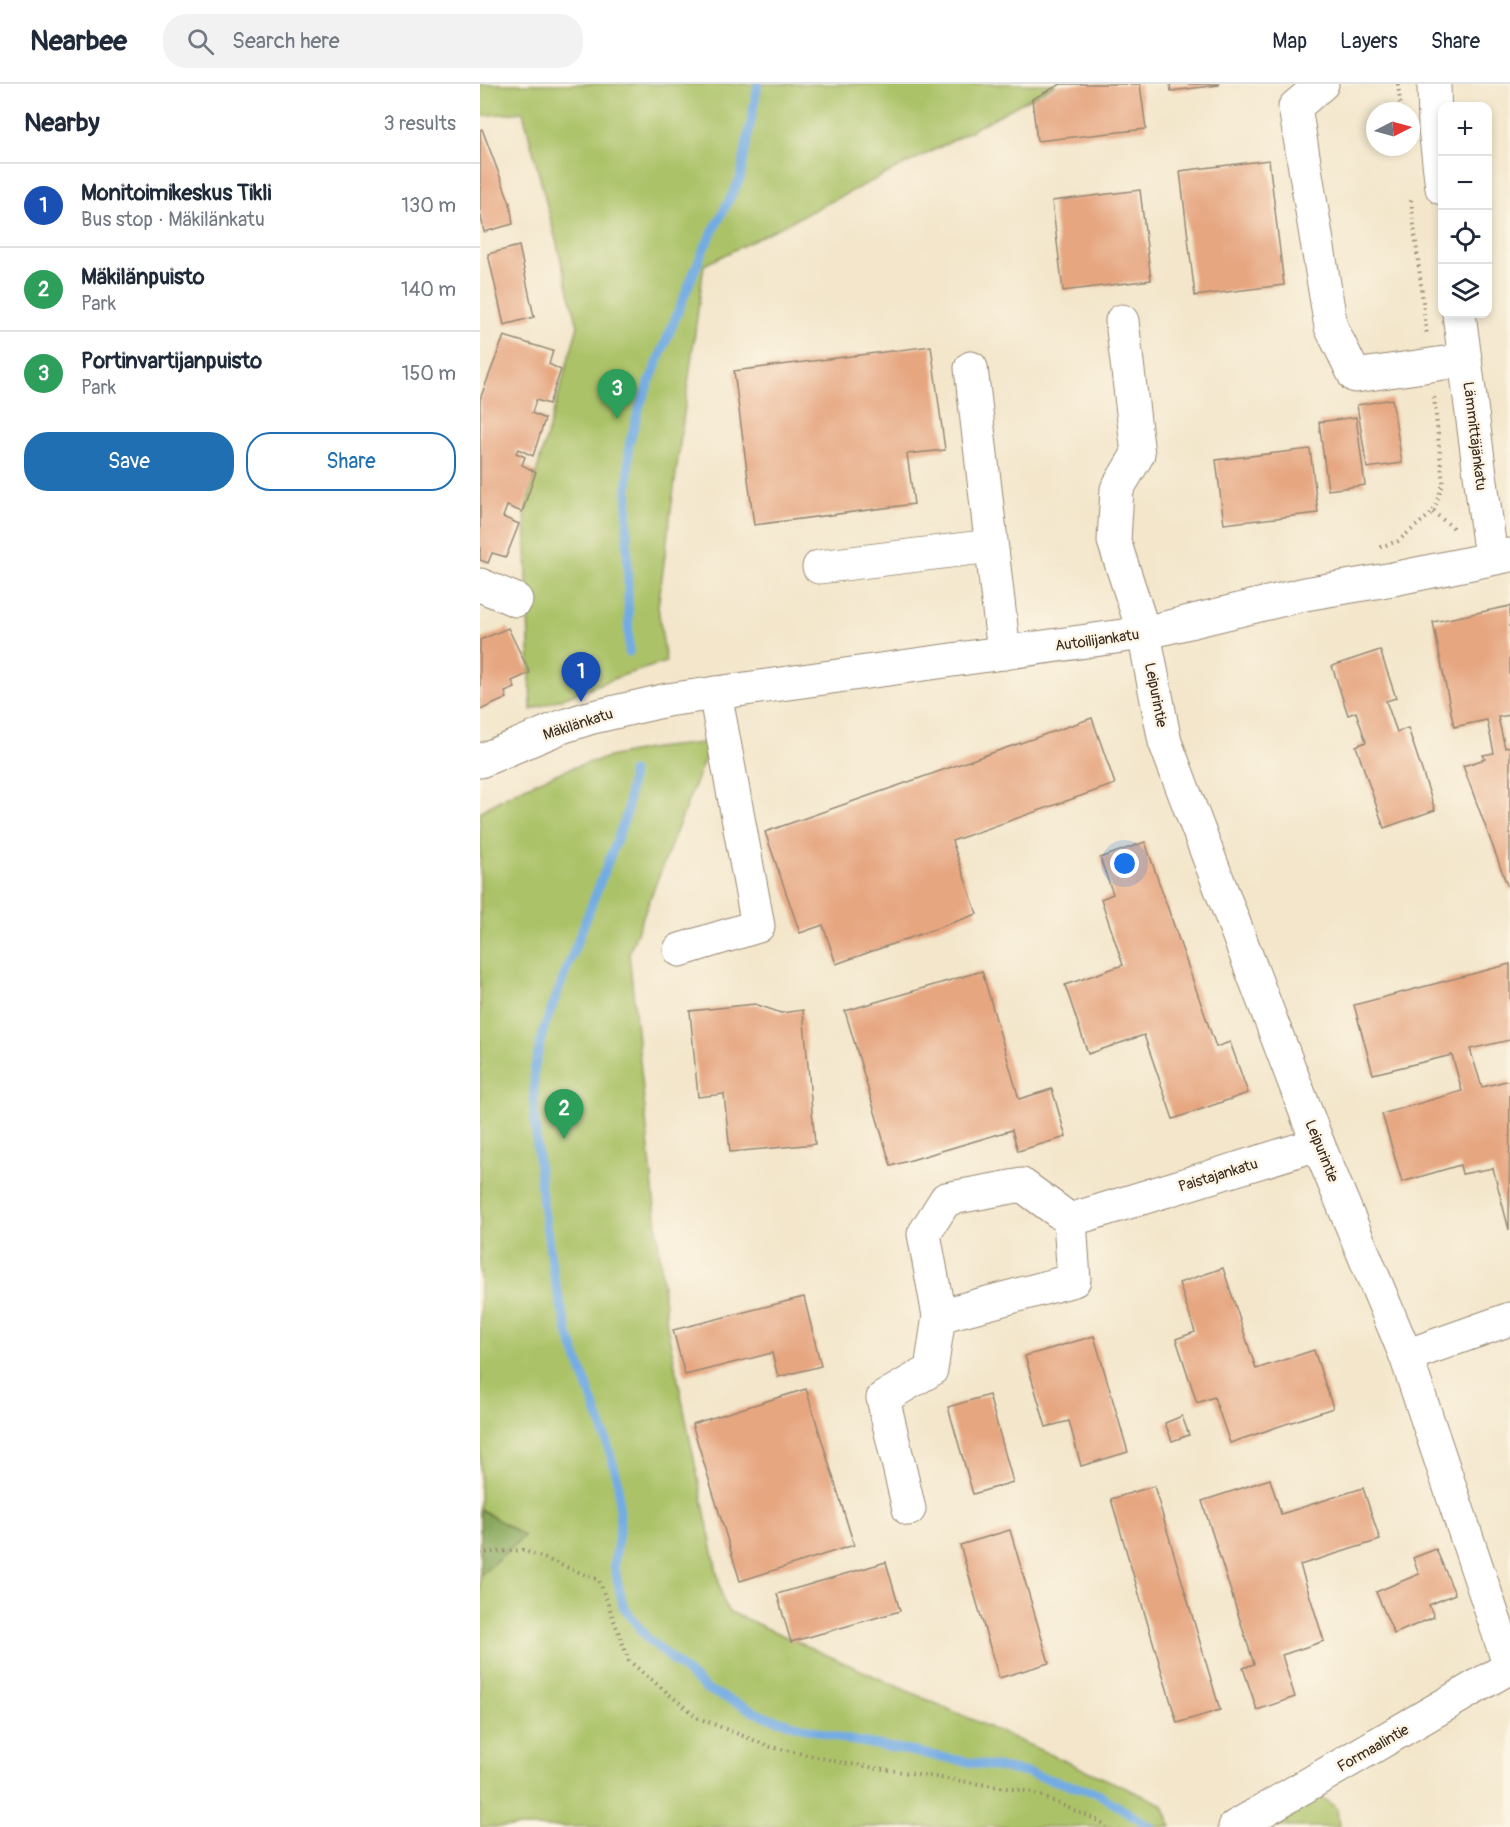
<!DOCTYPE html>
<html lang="en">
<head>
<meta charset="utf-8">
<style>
  :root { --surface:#fff; --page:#f2f2f3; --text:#1f2937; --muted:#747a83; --line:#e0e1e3; --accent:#1f6fb2 }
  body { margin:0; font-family:Pangolin,sans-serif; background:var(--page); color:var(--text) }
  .controls { position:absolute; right:18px; top:18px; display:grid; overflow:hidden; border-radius:12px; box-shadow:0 3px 9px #0003 }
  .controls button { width:54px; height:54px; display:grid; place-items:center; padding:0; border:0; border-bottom:2px solid var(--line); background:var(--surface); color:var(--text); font:30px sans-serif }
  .compass { position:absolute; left:886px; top:18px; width:54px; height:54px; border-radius:50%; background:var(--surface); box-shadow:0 3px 9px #0003; rotate:84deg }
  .you { position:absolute; left:645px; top:780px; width:21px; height:21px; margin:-15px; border:4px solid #fff; border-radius:50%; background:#1a73e8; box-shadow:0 0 0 9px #1a73e833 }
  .badge { display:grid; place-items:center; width:39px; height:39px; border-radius:50%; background:var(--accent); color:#fff; font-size:20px; font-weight:700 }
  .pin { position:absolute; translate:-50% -50px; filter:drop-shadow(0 2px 3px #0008) }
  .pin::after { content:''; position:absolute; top:32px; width:21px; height:18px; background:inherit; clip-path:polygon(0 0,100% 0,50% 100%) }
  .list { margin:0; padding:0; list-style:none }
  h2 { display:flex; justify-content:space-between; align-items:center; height:78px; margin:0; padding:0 24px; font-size:26px }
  h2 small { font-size:20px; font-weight:400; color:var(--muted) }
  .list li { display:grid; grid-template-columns:39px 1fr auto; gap:18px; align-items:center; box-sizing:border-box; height:84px; padding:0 24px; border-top:2px solid var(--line) }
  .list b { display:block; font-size:22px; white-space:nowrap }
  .list p { margin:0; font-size:20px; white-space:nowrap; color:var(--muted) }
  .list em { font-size:20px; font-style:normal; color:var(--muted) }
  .actions { display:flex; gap:12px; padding:18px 24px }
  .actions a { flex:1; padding:14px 0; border:2px solid var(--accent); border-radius:24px; text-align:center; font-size:21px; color:var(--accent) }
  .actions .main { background:var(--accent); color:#fff }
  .icon { flex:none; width:33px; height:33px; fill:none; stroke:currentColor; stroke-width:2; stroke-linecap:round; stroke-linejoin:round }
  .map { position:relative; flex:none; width:1030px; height:1743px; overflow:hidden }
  header { display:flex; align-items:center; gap:36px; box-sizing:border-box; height:84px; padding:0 30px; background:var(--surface); border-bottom:2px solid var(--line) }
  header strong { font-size:28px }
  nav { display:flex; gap:33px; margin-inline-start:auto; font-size:21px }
  .search { width:420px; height:54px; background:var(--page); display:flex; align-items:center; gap:15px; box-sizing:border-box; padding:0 21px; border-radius:24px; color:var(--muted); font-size:22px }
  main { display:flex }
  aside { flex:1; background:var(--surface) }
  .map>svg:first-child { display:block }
  .green { fill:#abc267; stroke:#737642; stroke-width:1.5 }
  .forest { fill:#88a85c; stroke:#62693d; stroke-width:1.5 }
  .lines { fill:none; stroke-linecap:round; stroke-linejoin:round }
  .stream { stroke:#73ace3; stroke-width:9 }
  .building { fill:#e6a680 }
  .minor-casing { stroke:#978874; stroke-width:35 }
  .path { stroke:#978874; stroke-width:4; stroke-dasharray:1.5 4.5; stroke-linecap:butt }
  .minor { stroke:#fff; stroke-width:33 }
  .labels { text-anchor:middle; stroke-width:5; stroke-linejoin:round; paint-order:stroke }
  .street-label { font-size:15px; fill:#3b2a1e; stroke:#fcf5e5 }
</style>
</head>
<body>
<header>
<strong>Nearbee</strong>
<div class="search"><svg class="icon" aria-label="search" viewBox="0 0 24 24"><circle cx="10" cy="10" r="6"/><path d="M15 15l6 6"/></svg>Search here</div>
<nav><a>Map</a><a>Layers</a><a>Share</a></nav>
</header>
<main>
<aside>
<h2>Nearby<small>3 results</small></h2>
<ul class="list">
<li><span class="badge" style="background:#1a4fb4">1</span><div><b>Monitoimikeskus Tikli</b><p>Bus stop · Mäkilänkatu</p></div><em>130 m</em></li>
<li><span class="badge" style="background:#2e9e5b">2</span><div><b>Mäkilänpuisto</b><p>Park</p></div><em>140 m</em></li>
<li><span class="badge" style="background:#2e9e5b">3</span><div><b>Portinvartijanpuisto</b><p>Park</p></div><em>150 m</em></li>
</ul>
<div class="actions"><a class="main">Save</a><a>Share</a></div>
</aside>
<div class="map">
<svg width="1030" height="1743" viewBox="0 0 1030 1743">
  <rect width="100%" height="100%" fill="#fcf5e5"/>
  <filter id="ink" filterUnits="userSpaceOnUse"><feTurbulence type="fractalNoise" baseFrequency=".0167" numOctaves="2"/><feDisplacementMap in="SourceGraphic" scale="12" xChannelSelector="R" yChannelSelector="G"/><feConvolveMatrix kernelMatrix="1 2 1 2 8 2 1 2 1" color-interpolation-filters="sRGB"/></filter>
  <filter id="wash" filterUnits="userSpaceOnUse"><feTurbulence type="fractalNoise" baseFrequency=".008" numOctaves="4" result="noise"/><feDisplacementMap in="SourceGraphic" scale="24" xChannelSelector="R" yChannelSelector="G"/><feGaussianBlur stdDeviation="1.35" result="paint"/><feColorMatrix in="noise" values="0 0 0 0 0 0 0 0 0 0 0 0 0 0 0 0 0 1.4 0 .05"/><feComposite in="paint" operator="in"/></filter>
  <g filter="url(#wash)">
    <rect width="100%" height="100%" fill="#f3e6cb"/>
    <g class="green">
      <path d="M0 0H576L472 57 224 181 178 523 186 578 144 591 51 626 45 428 98 242 43 28 0 32Z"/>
      <path d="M231 658 149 869 187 1242 242 1513 248 1527 682 1720 692 1743H0V1491L44 1452 0 1425V728C49 697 105 676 162 666 185 662 208 661 231 658Z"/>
      <path d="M826 1703 857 1724 859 1743H755Z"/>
    </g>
    <path class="forest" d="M0 1425 44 1452 0 1491Z"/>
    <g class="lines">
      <g class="stream">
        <path d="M149 568 147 446 149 361 160 321 223 166 260 95 278 0"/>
        <path d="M152 688 147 729 64 944 54 986V1028L60 1098 73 1189 88 1249 122 1343 138 1396 140 1442 134 1481 143 1522 167 1554 226 1605 284 1632 364 1655 548 1689 617 1709 671 1743"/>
      </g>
    </g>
    <g id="blocks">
      <g class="building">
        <path d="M581 0H660L666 45 557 57 552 15Z"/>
        <path d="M690 0H739V1L691 7Z"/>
        <path d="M2 45 30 119 33 140 4 148 0 128V46Z"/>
        <path d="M789 76 804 201 715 212 700 87Z"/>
        <path d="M660 106 671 196 583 207 572 117Z"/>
        <path d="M39 162 54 233 24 241 8 170Z"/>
        <path d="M24 252 73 267 69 280 81 286 69 320 56 316 52 329 65 335 53 372 38 365 36 369 45 373 42 381 56 388 42 428 27 422 23 433 39 440 26 473 12 469 8 479 0 476V315Z"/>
        <path d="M451 262 465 366 427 370 434 420 274 441 254 287Z"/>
        <path d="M912 315 922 379 887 384 877 321Z"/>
        <path d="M876 333 885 401 848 406 839 338Z"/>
        <path d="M830 365 838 429 744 440 736 376Z"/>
        <path d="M1030 522V631L1018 633 1025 664 1030 662V809L983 682 1005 675 1003 671 1014 669 1007 636 974 643 953 538Z"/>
        <path d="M28 544 50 589 32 597 35 604 25 608 27 614 0 626V556Z"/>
        <path d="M900 566 916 614 906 617 917 648 928 644 955 726 904 744 876 662 886 658 876 628 868 631 852 582Z"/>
        <path d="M612 634 635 700 472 757 497 830 356 880 343 841 320 849 285 748Z"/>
        <path d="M665 758 736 963 750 958 768 1009 693 1035 664 951 608 970 585 901 643 881 621 815 633 810 620 774Z"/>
        <path d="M1030 880V956L990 965 1002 1003 1030 996 1029 1146 1013 1084 982 1090 980 1081 922 1098 902 1030 982 1007 972 971 893 990 874 921Z"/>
        <path d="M502 887 539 1015 572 1005 586 1053 538 1067 532 1046 411 1082 365 927Z"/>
        <path d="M275 920 301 929 323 926 335 1060 250 1068 244 1010 218 1013 210 927Z"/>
        <path d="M743 1184 776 1285 834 1266 853 1324 750 1359 734 1313 717 1319 696 1255 715 1248 699 1199Z"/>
        <path d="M324 1213 341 1282 298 1293 292 1269 205 1291 193 1246Z"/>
        <path d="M614 1252 648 1368 601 1382 589 1337 566 1343 545 1272Z"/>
        <path d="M326 1305 374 1461 260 1497 212 1340Z"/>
        <path d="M509 1311 533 1398 493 1410 468 1323Z"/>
        <path d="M702 1332 709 1351 692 1357 685 1339Z"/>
        <path d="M790 1395 801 1430 883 1404 900 1456 820 1481 844 1557 802 1571 815 1613 777 1626 763 1584 774 1580 722 1417Z"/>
        <path d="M674 1402 740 1626 697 1639 631 1415Z"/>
        <path d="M530 1446 569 1579 519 1594 480 1461Z"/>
        <path d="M956 1465 975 1510 949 1521 954 1533 914 1550 896 1508 939 1490 933 1474Z"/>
        <path d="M406 1478 420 1527 311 1558 297 1510Z"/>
      </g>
    </g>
  </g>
  <g filter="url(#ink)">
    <use href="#blocks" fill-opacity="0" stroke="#978874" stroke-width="1.5"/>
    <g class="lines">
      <defs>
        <g id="minor">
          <path d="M842 0 815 23 851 243 875 292 985 276"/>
          <path d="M954 0 955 44 962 104"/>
          <path d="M979 230 1011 474"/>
          <path d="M642 237 658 370 637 405 634 457 664 549 685 658 838 1060 926 1272 1030 1583 755 1743"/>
          <path d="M491 284 524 569"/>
          <path d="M339 483 511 462"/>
          <path d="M0 501 36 516"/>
          <path d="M0 677 81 643 109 634 187 616 664 549 825 510 913 495 1030 471"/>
          <path d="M200 866 278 842 235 609"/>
          <path d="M459 1232 594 1196 590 1136"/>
          <path d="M926 1272 1030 1235"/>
          <path d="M429 1425 403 1314 451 1286 459 1232 444 1150 466 1115 542 1101 590 1136 838 1060"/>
        </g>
      </defs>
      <use href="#minor" class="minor-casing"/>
      <g class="path">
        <path d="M918 0 921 26"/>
        <path d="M931 116 947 252"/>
        <path d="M953 428 976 446"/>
        <path d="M900 463 918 457 953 428 963 400 954 313"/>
        <path d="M0 1469 43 1466 119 1496 149 1577 218 1634 291 1663 364 1679 552 1708 621 1738 626 1743"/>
      </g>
      <use href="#minor" class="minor"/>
    </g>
  </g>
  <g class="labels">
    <g class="street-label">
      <text transform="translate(995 352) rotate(83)" y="5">Lämmittäjänkatu</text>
      <text transform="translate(617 556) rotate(-8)" y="5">Autoilijankatu</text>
      <text transform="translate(676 611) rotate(79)" y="5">Leipurintie</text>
      <text transform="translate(98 640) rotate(-18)" y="5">Mäkilänkatu</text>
      <text transform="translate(842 1067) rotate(68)" y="5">Leipurintie</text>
      <text transform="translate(738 1091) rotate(-17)" y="5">Paistajankatu</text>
      <text transform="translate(893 1664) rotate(-30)" y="5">Formaalintie</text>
    </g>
  </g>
</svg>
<div class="controls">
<button>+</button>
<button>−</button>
<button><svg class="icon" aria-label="locate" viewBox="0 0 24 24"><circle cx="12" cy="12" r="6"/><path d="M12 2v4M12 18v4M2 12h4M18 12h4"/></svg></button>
<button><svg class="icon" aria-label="layers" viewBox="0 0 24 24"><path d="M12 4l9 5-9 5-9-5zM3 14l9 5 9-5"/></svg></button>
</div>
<svg class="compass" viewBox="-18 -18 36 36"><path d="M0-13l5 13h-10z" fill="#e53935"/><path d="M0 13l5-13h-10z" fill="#747a83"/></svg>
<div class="you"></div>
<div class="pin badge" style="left:101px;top:618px;background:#1a4fb4">1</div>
<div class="pin badge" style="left:84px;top:1055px;background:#2e9e5b">2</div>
<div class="pin badge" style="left:137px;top:335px;background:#2e9e5b">3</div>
</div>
</main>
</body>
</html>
